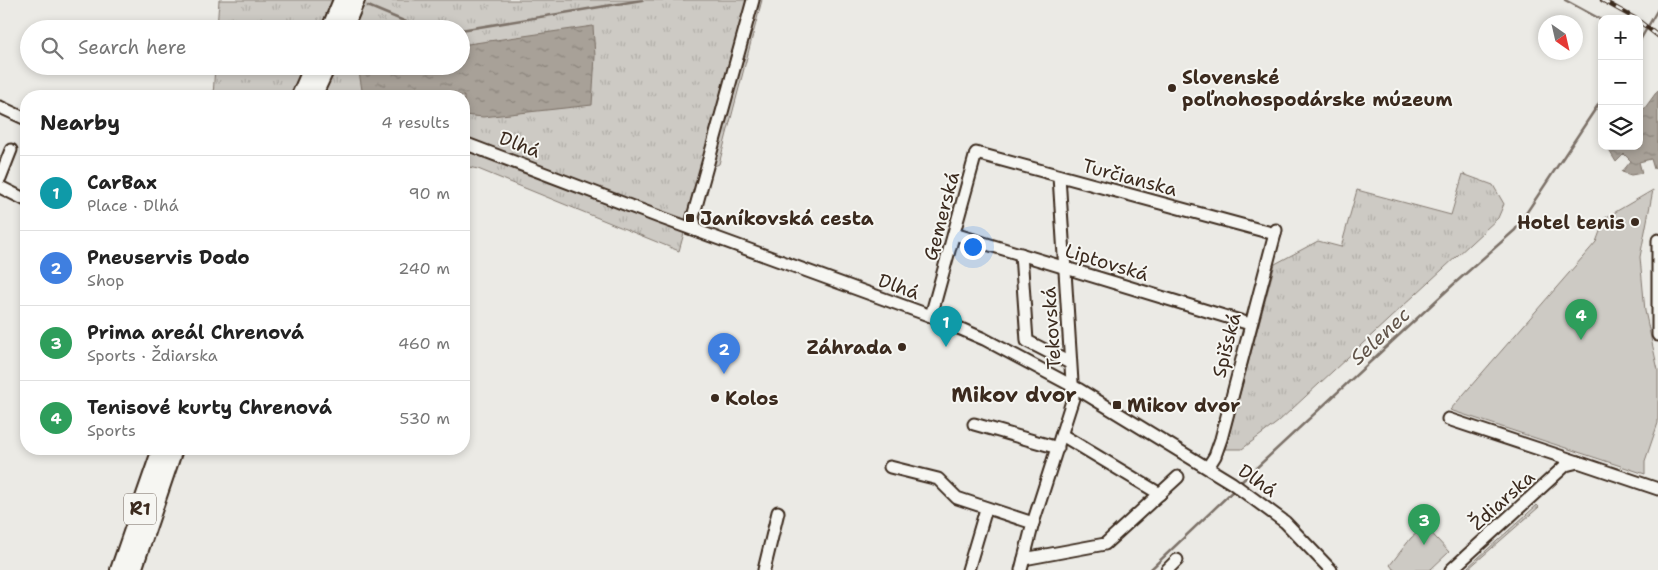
<!DOCTYPE html>
<html lang="en">
<head>
<meta charset="utf-8">
<style>
  :root { --surface:#fff; --page:#f2f2f2; --text:#222; --muted:#767676; --line:#e0e0e0; --accent:#ea580c }
  body { margin:0; font-family:"Shantell Sans",sans-serif; background:var(--page); color:var(--text) }
  .controls { position:absolute; right:15px; top:15px; display:grid; overflow:hidden; border-radius:10px; box-shadow:0 2px 8px #0003 }
  .controls button { width:45px; height:45px; display:grid; place-items:center; padding:0; border:0; border-bottom:1px solid var(--line); background:var(--surface); color:var(--text); font:25px sans-serif }
  .compass { position:absolute; left:1538px; top:15px; width:45px; height:45px; border-radius:50%; background:var(--surface); box-shadow:0 2px 8px #0003; rotate:146deg }
  .you { position:absolute; left:972px; top:246px; width:18px; height:18px; margin:-12px; border:4px solid #fff; border-radius:50%; background:#1a73e8; box-shadow:0 0 0 8px #1a73e833 }
  .badge { display:grid; place-items:center; width:32px; height:32px; border-radius:50%; background:var(--accent); color:#fff; font-size:16px; font-weight:700 }
  .pin { position:absolute; translate:-50% -41px; filter:drop-shadow(0 1px 2px #0008) }
  .pin::after { content:''; position:absolute; top:26px; width:18px; height:15px; background:inherit; clip-path:polygon(0 0,100% 0,50% 100%) }
  .list { margin:0; padding:0; list-style:none }
  h2 { display:flex; justify-content:space-between; align-items:center; height:65px; margin:0; padding:0 20px; font-size:21px }
  h2 small { font-size:16px; font-weight:400; color:var(--muted) }
  .list li { display:grid; grid-template-columns:32px 1fr auto; gap:15px; align-items:center; box-sizing:border-box; height:75px; padding:0 20px; border-top:1px solid var(--line) }
  .list b { display:block; font-size:19px; white-space:nowrap }
  .list p { margin:0; font-size:16px; white-space:nowrap; color:var(--muted) }
  .list em { font-size:16px; font-style:normal; color:var(--muted) }
  .icon { flex:none; width:28px; height:28px; fill:none; stroke:currentColor; stroke-width:2; stroke-linecap:round; stroke-linejoin:round }
  .map { position:relative; flex:none; width:1658px; height:570px; overflow:hidden }
  .search { position:absolute; background:var(--surface); box-shadow:0 2px 8px #0003; left:20px; top:20px; width:450px; height:55px; display:flex; align-items:center; gap:12px; box-sizing:border-box; padding:0 18px; border-radius:28px; color:var(--muted); font-size:19px }
  .panel { position:absolute; background:var(--surface); box-shadow:0 2px 8px #0003; left:20px; top:90px; width:450px; height:365px; border-radius:20px }
  .map>svg:first-child { display:block }
  .grass { fill:url(#grass-tufts); stroke:#847a71 }
  .pitch { fill:#cdcac4; stroke:#847a71 }
  .water { fill:url(#water-ripples); stroke:#7c7167 }
  .lines { fill:none; stroke-linecap:round; stroke-linejoin:round }
  .stream { stroke:#7c7167; stroke-width:2.5 }
  .minor-casing { stroke:#3b2a1e; stroke-width:15 }
  .highway-casing { stroke:#3b2a1e; stroke-width:20 }
  .minor { stroke:#f6f6f2; stroke-width:11 }
  .highway { stroke:#f6f6f2; stroke-width:16 }
  .rail-casing { stroke:#3b2a1e; stroke-width:4.5 }
  .rail { stroke:#f6f6f2; stroke-width:2.5; stroke-dasharray:8; stroke-linecap:butt }
  .poi-dot { fill:#3b2a1e; stroke:#f6f6f2; stroke-width:2 }
  .labels { text-anchor:middle; stroke-width:4; stroke-linejoin:round; paint-order:stroke }
  .shield { fill:#f6f6f2; stroke:#73675e; stroke-width:1 }
  .shield-label { font-size:18px; font-weight:bold; fill:#3b2a1e }
  .poi-label { font-size:19px; font-weight:bold; fill:#3b2a1e; stroke:#f6f6f2; text-anchor:start }
  .street-label { font-size:19px; fill:#3b2a1e; stroke:#f6f6f2 }
  .water-label { font-size:20px; font-style:italic; fill:#615449; stroke:#f6f6f2 }
  .quarter-label { font-size:21px; font-weight:bold; fill:#3b2a1e; stroke:#f6f6f2 }
</style>
</head>
<body>
<div class="map">
<svg width="1658" height="570" viewBox="0 0 1658 570">
  <defs>
    <pattern id="grass-tufts" width="24" height="20" patternUnits="userSpaceOnUse" patternTransform="scale(1.25)"><rect width="24" height="20" fill="#cdcac4"/><path d="M3 7l-1-3M5 7V3M7 7l1-3M15 17l-1-3M17 17v-4M19 17l1-3" fill="none" stroke="#b1aea8"/></pattern>
    <pattern id="water-ripples" width="26" height="14" patternUnits="userSpaceOnUse" patternTransform="scale(1.25)"><rect width="26" height="14" fill="#a8a198"/><path d="M2 4q2-2 4 0t4 0M15 11q2-2 4 0t4 0" fill="none" stroke="#8a837b"/></pattern>
  </defs>
  <rect width="100%" height="100%" fill="#ebeae5"/>
  <filter id="ink" filterUnits="userSpaceOnUse"><feTurbulence type="fractalNoise" baseFrequency=".02" numOctaves="2"/><feDisplacementMap in="SourceGraphic" scale="10" xChannelSelector="R" yChannelSelector="G"/><feConvolveMatrix kernelMatrix="1 2 1 2 8 2 1 2 1" color-interpolation-filters="sRGB"/></filter>
  <g filter="url(#ink)">
    <g class="grass">
      <path d="M219 0H762L719 164 701 172 679 251 478 169 464 166V96H213L215 66H461V29H217Z"/>
      <path d="M1463 174 1493 185 1504 204 1498 218 1278 422 1242 449H1225L1275 264 1318 241 1341 247 1357 190 1451 215Z"/>
      <path d="M1537 505 1539 507 1468 569V567Z"/>
    </g>
    <g class="pitch">
      <path d="M1653 190 1640 257 1645 311 1658 370V423L1645 461V474L1450 410 1596 242 1605 218Z"/>
      <path d="M1425 526 1449 552 1430 570H1394L1390 565 1411 538Z"/>
    </g>
    <g class="water">
      <path d="M593 26 595 56 592 105 483 117 464 115V96H363L358 66H461V45Z"/>
      <path d="M1658 90V166L1654 169 1651 159 1639 162 1642 173 1631 175 1622 172 1631 161 1624 154 1616 162 1610 152 1612 146 1623 148 1625 146H1639V116Z"/>
    </g>
    <g class="lines">
      <g class="stream">
        <path d="M1565 0 1602 20"/>
        <path d="M368 6 423 29"/>
        <path d="M461 30 642 0"/>
        <path d="M1639 42 1658 9"/>
        <path d="M1239 484 1455 283 1515 230 1602 99"/>
        <path d="M1150 570 1234 490"/>
      </g>
      <defs>
        <g id="minor">
          <path d="M0 107 26 119"/>
          <path d="M464 143 659 217 931 316 984 339 1078 389 1232 483 1285 522 1331 570"/>
          <path d="M0 178 11 150"/>
          <path d="M0 187 26 200"/>
          <path d="M696 230 693 217 753 0"/>
          <path d="M954 234 1250 324"/>
          <path d="M1658 240V335"/>
          <path d="M1021 254 1027 341 1070 363"/>
          <path d="M931 316 976 153 1275 234"/>
          <path d="M1448 419 1578 462"/>
          <path d="M974 424 1058 448"/>
          <path d="M1062 435 1160 494"/>
          <path d="M890 467 938 479 957 498 1033 523"/>
          <path d="M1208 467 1215 456 1221 439 1276 230"/>
          <path d="M1024 559 1105 544 1178 477"/>
          <path d="M764 570 778 512"/>
          <path d="M968 570 986 509"/>
          <path d="M1021 570 1033 523 1073 398 1059 176"/>
          <path d="M1167 570 1177 560"/>
          <path d="M1451 570 1566 465 1578 462 1658 489"/>
        </g>
        <g id="highway">
          <path d="M330 29 342 0"/>
          <path d="M344 29 356 0"/>
          <path d="M300 96 313 66"/>
          <path d="M313 96 327 66"/>
          <path d="M119 570 161 449"/>
          <path d="M133 570 174 449"/>
        </g>
      </defs>
      <use href="#minor" class="minor-casing"/>
      <use href="#highway" class="highway-casing"/>
      <use href="#minor" class="minor"/>
      <use href="#highway" class="highway"/>
      <defs>
        <g id="rail">
          <path d="M1602 0 1636 19"/>
          <path d="M1639 21 1658 36"/>
        </g>
      </defs>
      <use href="#rail" class="rail-casing"/>
      <use href="#rail" class="rail"/>
    </g>
  </g>
  <g class="poi-dot">
    <circle cx="1172" cy="88" r="5"/>
    <rect x="685" y="213" width="10" height="10" rx="2.5"/>
    <circle cx="1635" cy="222" r="5"/>
    <circle cx="902" cy="347" r="5"/>
    <circle cx="715" cy="398" r="5"/>
    <rect x="1112" y="400" width="10" height="10" rx="2.5"/>
  </g>
  <g class="labels">
    <rect class="shield" x="124" y="493.5" width="32" height="31" rx="4"/>
    <g class="shield-label">
      <text x="140" y="515">R1</text>
    </g>
    <g class="poi-label">
      <text x="1182" y="84">Slovenské<tspan x="1182" dy="22">poľnohospodárske múzeum</tspan></text>
      <text x="700" y="225">Janíkovská cesta</text>
      <text x="1625" y="229" text-anchor="end">Hotel tenis</text>
      <text x="892" y="354" text-anchor="end">Záhrada</text>
      <text x="725" y="405">Kolos</text>
      <text x="1127" y="412">Mikov dvor</text>
    </g>
    <g class="street-label">
      <text transform="translate(520 144) rotate(21)" y="7">Dlhá</text>
      <text transform="translate(1130 177) rotate(15)" y="7">Turčianska</text>
      <text transform="translate(941 216) rotate(-75)" y="7">Gemerská</text>
      <text transform="translate(1107 262) rotate(17)" y="7">Liptovská</text>
      <text transform="translate(899 286) rotate(20)" y="7">Dlhá</text>
      <text transform="translate(1051 328) rotate(-94)" y="7">Tekovská</text>
      <text transform="translate(1226 345) rotate(-76)" y="7">Spišská</text>
      <text transform="translate(1258 480) rotate(35)" y="7">Dlhá</text>
      <text transform="translate(1502 500) rotate(-42)" y="7">Ždiarska</text>
    </g>
    <g class="water-label">
      <text transform="translate(1380 336) rotate(-43)" y="7">Selenec</text>
    </g>
    <g class="quarter-label">
      <text x="1014" y="402">Mikov dvor</text>
    </g>
  </g>
</svg>
<div class="controls">
<button>+</button>
<button>−</button>
<button><svg class="icon" aria-label="layers" viewBox="0 0 24 24"><path d="M12 4l9 5-9 5-9-5zM3 14l9 5 9-5"/></svg></button>
</div>
<svg class="compass" viewBox="-18 -18 36 36"><path d="M0-13l5 13h-10z" fill="#e53935"/><path d="M0 13l5-13h-10z" fill="#767676"/></svg>
<div class="you"></div>
<div class="pin badge" style="left:946px;top:347px;background:#0f9aa8">1</div>
<div class="pin badge" style="left:724px;top:374px;background:#3f7fe0">2</div>
<div class="pin badge" style="left:1424px;top:545px;background:#2e9e5b">3</div>
<div class="pin badge" style="left:1581px;top:340px;background:#2e9e5b">4</div>
<div class="search"><svg class="icon" aria-label="search" viewBox="0 0 24 24"><circle cx="10" cy="10" r="6"/><path d="M15 15l6 6"/></svg>Search here</div>
<section class="panel">
<h2>Nearby<small>4 results</small></h2>
<ul class="list">
<li><span class="badge" style="background:#0f9aa8">1</span><div><b>CarBax</b><p>Place · Dlhá</p></div><em>90 m</em></li>
<li><span class="badge" style="background:#3f7fe0">2</span><div><b>Pneuservis Dodo</b><p>Shop</p></div><em>240 m</em></li>
<li><span class="badge" style="background:#2e9e5b">3</span><div><b>Prima areál Chrenová</b><p>Sports · Ždiarska</p></div><em>460 m</em></li>
<li><span class="badge" style="background:#2e9e5b">4</span><div><b>Tenisové kurty Chrenová</b><p>Sports</p></div><em>530 m</em></li>
</ul>
</section>
</div>
</body>
</html>
